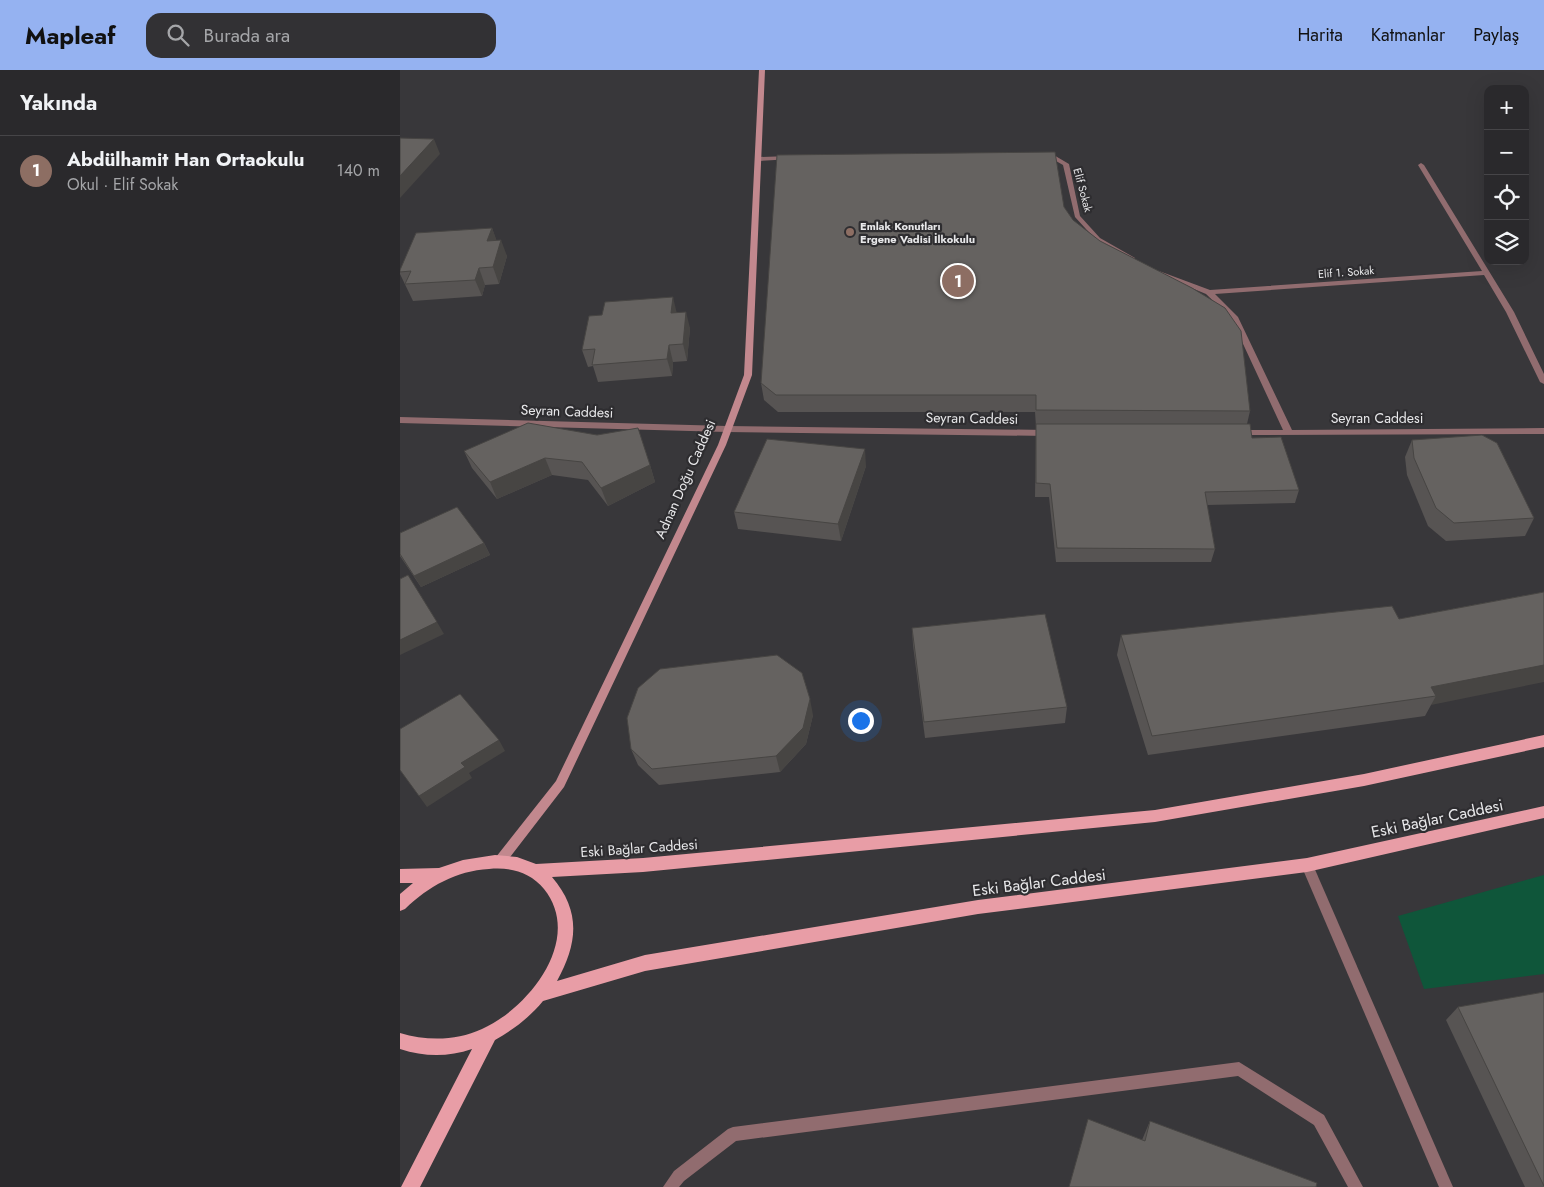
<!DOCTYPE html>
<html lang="tr">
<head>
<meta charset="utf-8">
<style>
  :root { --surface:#2a292c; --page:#323134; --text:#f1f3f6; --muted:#a5a6a9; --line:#464548; --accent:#95b2f1 }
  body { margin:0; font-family:Jost,sans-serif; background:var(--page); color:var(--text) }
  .controls { position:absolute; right:15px; top:15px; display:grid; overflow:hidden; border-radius:10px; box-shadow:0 5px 20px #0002 }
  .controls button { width:45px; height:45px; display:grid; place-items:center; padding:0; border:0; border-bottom:1px solid var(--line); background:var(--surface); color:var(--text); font:25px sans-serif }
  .you { position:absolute; left:460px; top:650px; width:18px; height:18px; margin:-12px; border:4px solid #fff; border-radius:50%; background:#1a73e8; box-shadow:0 0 0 8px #1a73e833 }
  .badge { display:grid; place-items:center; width:32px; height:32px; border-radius:50%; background:var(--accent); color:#fff; font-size:16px; font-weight:700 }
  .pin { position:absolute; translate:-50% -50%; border:2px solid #fff; box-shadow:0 1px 5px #0006 }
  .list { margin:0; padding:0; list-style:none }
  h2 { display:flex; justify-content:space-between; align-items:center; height:65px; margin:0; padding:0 20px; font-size:21px }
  h2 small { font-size:16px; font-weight:400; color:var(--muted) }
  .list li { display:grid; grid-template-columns:32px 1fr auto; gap:15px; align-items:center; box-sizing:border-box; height:70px; padding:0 20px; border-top:1px solid var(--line) }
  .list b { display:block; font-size:19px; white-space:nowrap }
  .list p { margin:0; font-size:16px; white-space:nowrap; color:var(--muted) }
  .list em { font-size:16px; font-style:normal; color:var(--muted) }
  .icon { flex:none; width:28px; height:28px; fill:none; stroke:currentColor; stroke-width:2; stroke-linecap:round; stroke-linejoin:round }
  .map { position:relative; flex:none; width:1144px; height:1117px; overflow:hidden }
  header { display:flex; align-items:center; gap:30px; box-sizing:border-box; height:70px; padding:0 25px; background:var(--accent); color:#111 }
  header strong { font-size:24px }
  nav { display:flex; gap:28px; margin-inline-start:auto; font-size:18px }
  .search { width:350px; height:45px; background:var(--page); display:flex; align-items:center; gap:12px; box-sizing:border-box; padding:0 18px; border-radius:15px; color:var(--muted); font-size:19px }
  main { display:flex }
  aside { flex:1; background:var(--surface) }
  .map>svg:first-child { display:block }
  .green { fill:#0f563a }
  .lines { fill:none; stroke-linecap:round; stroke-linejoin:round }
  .street { fill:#916c6f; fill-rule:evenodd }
  .secondary { fill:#c2888e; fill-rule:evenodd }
  .primary { fill:#e89da6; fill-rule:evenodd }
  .wall { fill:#575453 }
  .shaded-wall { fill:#474543 }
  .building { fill:#656260; stroke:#474543 }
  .education-dot { fill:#8d6e63; stroke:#2e2d30; stroke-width:2 }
  .labels { text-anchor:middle; stroke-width:4.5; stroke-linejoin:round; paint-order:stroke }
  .far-street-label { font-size:11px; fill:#e8e8ea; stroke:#2e2d30 }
  .far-poi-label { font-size:11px; font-weight:bold; fill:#e8e8ea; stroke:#2e2d30; text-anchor:start }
  .street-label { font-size:14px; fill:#e8e8ea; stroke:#2e2d30 }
  .near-street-label { font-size:16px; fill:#e8e8ea; stroke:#2e2d30 }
</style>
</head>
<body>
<header>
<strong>Mapleaf</strong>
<div class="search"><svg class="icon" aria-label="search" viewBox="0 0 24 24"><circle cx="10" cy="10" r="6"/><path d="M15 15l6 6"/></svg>Burada ara</div>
<nav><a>Harita</a><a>Katmanlar</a><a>Paylaş</a></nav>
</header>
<main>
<aside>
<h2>Yakında<small></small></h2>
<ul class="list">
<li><span class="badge" style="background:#8d6e63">1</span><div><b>Abdülhamit Han Ortaokulu</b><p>Okul · Elif Sokak</p></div><em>140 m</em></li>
</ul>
</aside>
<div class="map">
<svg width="1144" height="1117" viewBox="0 0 1144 1117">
  <rect width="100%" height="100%" fill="#38373a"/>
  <path class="green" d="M1144 805V904L1024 919 998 846Z"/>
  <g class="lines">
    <g class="street">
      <path d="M645 83 652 84 669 94 680 146 700 168 735 188V190H731L696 170 675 147 663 95 649 87 643 86 642 85Z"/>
      <path d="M390 86 392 87V89L358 91 355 89 358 87Z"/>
      <path d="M1021 93 1024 95 1114 242 1144 304V314L1140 312 1106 242 1084 205 815 224 838 247 892 360 1144 358V364L835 365V361L838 360H883L831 248 806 224 753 202 759 201 810 220 1082 201 1018 95Z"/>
      <path d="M0 347 327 356 648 360 652 363 648 366 327 362 0 353Z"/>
      <path d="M907 790 911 791 913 795 1053 1117H1039L901 795 903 791Z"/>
      <path d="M839 992 924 1045 963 1117H948L914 1055 838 1006 336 1071 284 1111 279 1117H263L274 1101 328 1059 333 1057Z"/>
    </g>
    <path class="secondary" d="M359 0H365L352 305 326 375 164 717 104 795 100 796 96 795 94 791 96 787 156 711 318 375 344 305Z"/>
    <path class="primary" d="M1144 665V677L964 716 755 752 243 802 152 807C181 841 178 873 157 911L245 885 578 830 907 788 1144 736V748L907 802 578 844 245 901 143 931C129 948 114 959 95 970L20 1117H1L72 979C48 987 25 987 0 979V963C27 971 56 971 82 959 129 938 184 869 144 819 130 802 111 797 89 799 56 801 29 816 5 839L0 841V824L13 813H0V799L39 798 63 790 95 785 117 787 136 794 243 788 755 740 964 704Z"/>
  </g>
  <g class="wall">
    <path d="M664 137 673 150 850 341 847 354 852 368 899 420 895 433 807 435 815 479 811 492H656L649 427H635L636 357 635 342H378L364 330 361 313Z"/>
    <path d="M92 158 96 170 107 186 99 214 85 215 82 226 13 231 0 204V200Z"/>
    <path d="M276 242 290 258 287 291 273 292 272 306 198 312 193 296 188 297 182 280Z"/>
    <path d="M1012 370 1134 448 1125 466 1046 471 1028 456 1007 405 1005 387Z"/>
    <path d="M64 381 250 395 255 412 208 436 188 410 152 405 97 429 72 398Z"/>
    <path d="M466 396 441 471 338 459 334 442Z"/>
    <path d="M0 463 84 473 90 485 21 517 0 486Z"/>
    <path d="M1144 522 1031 635 1025 646 748 685 717 585 721 565 999 549Z"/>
    <path d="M512 558 667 637 665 653 525 668 513 575Z"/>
    <path d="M413 645 406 674 380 702 259 715 238 695 231 679Z"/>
    <path d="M1144 922V1117H1125L1046 950 1058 937Z"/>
    <path d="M750 1051 916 1117 742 1070Z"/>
  </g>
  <g class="shaded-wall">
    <path d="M34 69 40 84 0 128V106Z"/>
    <path d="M92 158 98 174 87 171Z"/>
    <path d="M101 170 107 186 99 214 93 197Z"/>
    <path d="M79 198 85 215 82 226 75 210Z"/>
    <path d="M273 227 277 244 271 243Z"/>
    <path d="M286 242 290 258 287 291 283 274Z"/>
    <path d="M269 275 273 292 272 306 267 289Z"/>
    <path d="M465 379 466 396 441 471 438 454Z"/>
    <path d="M145 388 152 405 97 429 90 412Z"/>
    <path d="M250 395 255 412 208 436 201 418Z"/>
    <path d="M84 473 90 485 21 517 14 506Z"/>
    <path d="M37 552 44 564 0 585V570Z"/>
    <path d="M1144 595V612L1031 635 1036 626 1031 617Z"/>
    <path d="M410 629 413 645 406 674 380 702 376 686Z"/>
    <path d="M99 670 105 681 69 703 72 708 27 737 19 726 61 693Z"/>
  </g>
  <g class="building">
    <path d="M0 68 34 69 0 106Z"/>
    <path d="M655 82 664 137 673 150 700 171 792 218 825 238 841 261 850 341 636 340V325H376L361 313 377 85Z"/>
    <path d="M92 158 87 171 101 170 93 197 79 198 75 210 5 214 11 201 0 202V200L16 163Z"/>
    <path d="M273 227 271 243 286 242 283 274 269 275 267 289 192 295 195 279 182 280 189 246 202 245 205 232Z"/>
    <path d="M128 353 197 365 238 358 250 395 201 418 182 392 145 388 90 412 64 381Z"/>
    <path d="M636 354H850L852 368 881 367 899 420 805 422 815 479 657 478 650 414 636 413Z"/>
    <path d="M1082 365 1097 373 1134 448 1054 453 1036 438 1014 388 1012 370Z"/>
    <path d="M367 369 465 379 438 454 334 442Z"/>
    <path d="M57 437 84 473 14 506 0 484V463Z"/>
    <path d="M8 505 37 552 0 570V509Z"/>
    <path d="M1144 522V595L1031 617 1036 626 752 666 721 565 992 536 999 549Z"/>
    <path d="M645 544 667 637 524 652 512 558Z"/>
    <path d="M377 585 402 603 410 629 403 658 376 686 252 699 231 679 227 648 238 618 260 599Z"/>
    <path d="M60 624 99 670 61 693 65 697 19 726 0 700V659Z"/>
    <path d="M1144 922V1116L1058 937Z"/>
    <path d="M688 1049 745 1071 750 1051 917 1113 916 1117H669Z"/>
  </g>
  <circle class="education-dot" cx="450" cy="162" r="5"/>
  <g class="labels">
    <g class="far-street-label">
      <text transform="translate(683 120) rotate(75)" y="4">Elif Sokak</text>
      <text transform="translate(946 202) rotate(-4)" y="4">Elif 1. Sokak</text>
    </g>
    <g class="far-poi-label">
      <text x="460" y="160">Emlak Konutları<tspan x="460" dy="13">Ergene Vadisi İlkokulu</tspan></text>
    </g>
    <g class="street-label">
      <text transform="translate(167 341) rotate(2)" y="5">Seyran Caddesi</text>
      <text transform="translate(572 348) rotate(1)" y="5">Seyran Caddesi</text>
      <text x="977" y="353">Seyran Caddesi</text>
      <text transform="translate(285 409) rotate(-66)" y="5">Adnan Doğu Caddesi</text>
      <text transform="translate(239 778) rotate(-4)" y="5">Eski Bağlar Caddesi</text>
    </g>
    <g class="near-street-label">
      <text transform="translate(1037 748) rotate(-12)" y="6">Eski Bağlar Caddesi</text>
      <text transform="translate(639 812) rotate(-7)" y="6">Eski Bağlar Caddesi</text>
    </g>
  </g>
</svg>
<div class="controls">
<button>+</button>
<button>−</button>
<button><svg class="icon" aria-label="locate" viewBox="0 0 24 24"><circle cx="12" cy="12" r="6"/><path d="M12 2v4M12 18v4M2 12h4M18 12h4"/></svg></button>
<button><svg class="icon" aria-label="layers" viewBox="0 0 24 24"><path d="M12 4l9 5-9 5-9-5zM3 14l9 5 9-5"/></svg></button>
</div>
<div class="you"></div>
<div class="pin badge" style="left:558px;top:211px;background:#8d6e63">1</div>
</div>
</main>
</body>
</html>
